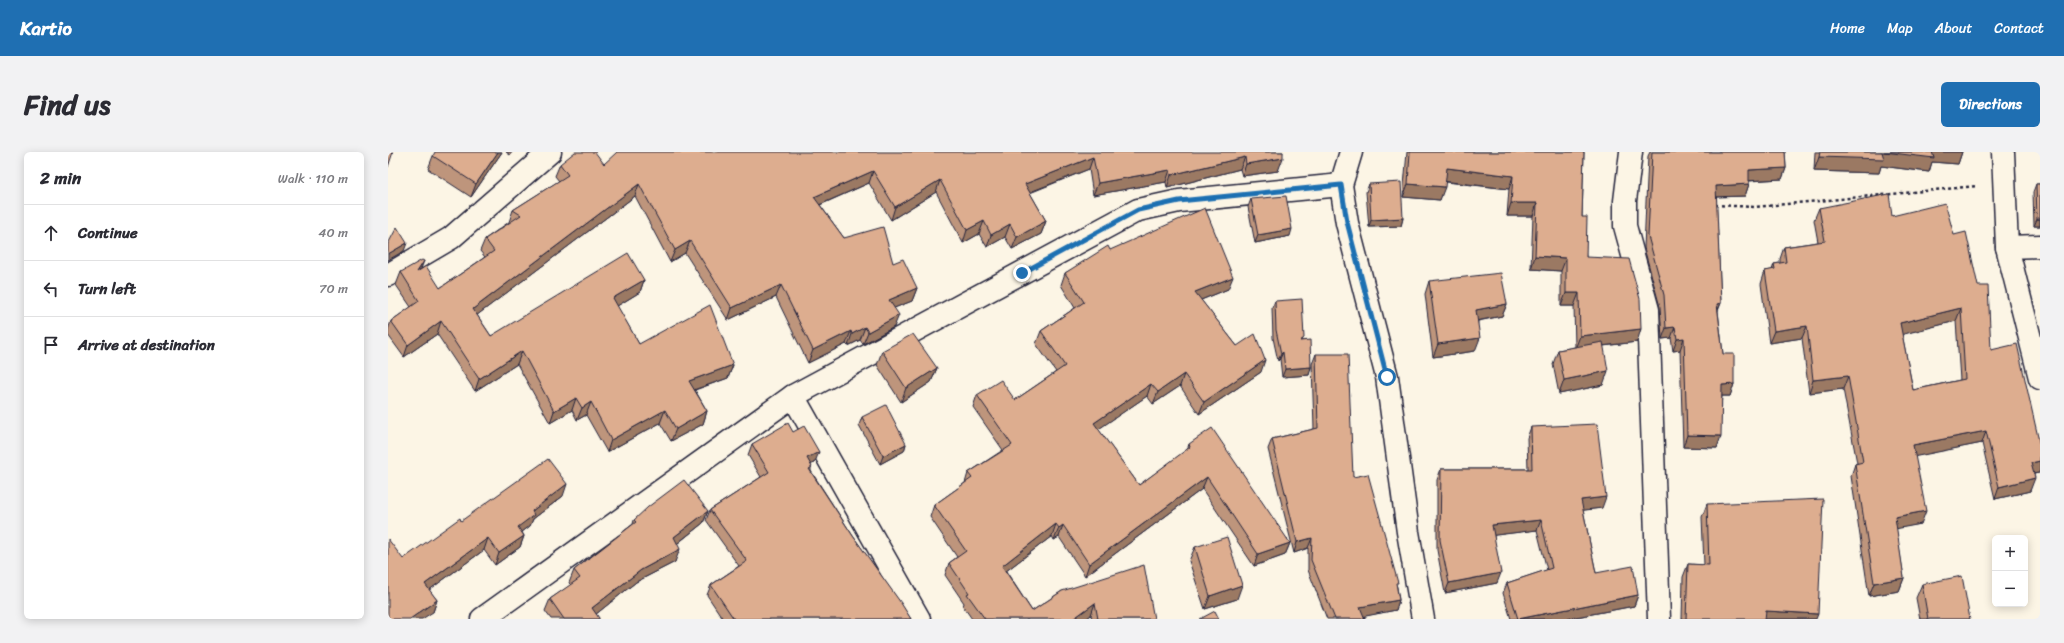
<!DOCTYPE html>
<html lang="en">
<head>
<meta charset="utf-8">
<style>
  :root { --surface:#fff; --page:#f2f2f3; --text:#2b2b33; --muted:#7c7c81; --line:#e1e1e2; --accent:#1f6fb2 }
  body { margin:0; font-family:Sriracha,sans-serif; background:var(--page); color:var(--text) }
  .controls { position:absolute; right:12px; bottom:12px; display:grid; overflow:hidden; border-radius:6px; box-shadow:0 2px 10px #0003 }
  .controls button { width:36px; height:36px; display:grid; place-items:center; padding:0; border:0; border-bottom:1px solid var(--line); background:var(--surface); color:var(--text); font:20px sans-serif }
  .stop { position:absolute; width:12px; height:12px; margin:-9px; border:3px solid #1f6fb2; border-radius:50%; background:#fff }
  .stop.end { background:#1f6fb2; border-color:#fff; box-shadow:0 1px 4px #0008 }
  .list { margin:0; padding:0; list-style:none }
  h2 { display:flex; justify-content:space-between; align-items:center; height:52px; margin:0; padding:0 16px; font-size:17px }
  h2 small { font-size:13px; font-weight:400; color:var(--muted) }
  .list li { display:grid; grid-template-columns:26px 1fr auto; gap:12px; align-items:center; box-sizing:border-box; height:56px; padding:0 16px; border-top:1px solid var(--line) }
  .list b { display:block; font-size:15px; white-space:nowrap }
  .list em { font-size:13px; font-style:normal; color:var(--muted) }
  .icon { flex:none; width:22px; height:22px; fill:none; stroke:currentColor; stroke-width:2; stroke-linecap:round; stroke-linejoin:round }
  .map { position:relative; flex:none; width:1652px; height:467px; overflow:hidden; border-radius:6px }
  header { display:flex; align-items:center; gap:24px; box-sizing:border-box; height:56px; padding:0 20px; background:var(--accent); color:#fff }
  header strong { font-size:19px }
  nav { display:flex; gap:22px; margin-inline-start:auto; font-size:14px }
  .intro { display:flex; align-items:center; justify-content:space-between; box-sizing:border-box; height:96px; padding:0 24px }
  h1 { margin:0; font-size:28px }
  .button { padding:10px 18px; border-radius:6px; background:var(--accent); color:#fff; font-size:14px; font-weight:700 }
  main { display:flex; gap:24px; padding:0 24px }
  aside { flex:1; background:var(--surface); border-radius:6px; box-shadow:0 2px 10px #0003 }
  .map>svg:first-child { display:block }
  .lines { fill:none; stroke-linecap:round; stroke-linejoin:round }
  .minor-casing { stroke:#22223b; stroke-width:25 }
  .path { stroke:#22223b; stroke-width:2.5; stroke-dasharray:3 3; stroke-linecap:butt }
  .minor { stroke:#fcf5e5; stroke-width:22 }
  .wall { fill:#be957b; stroke:#22223b; fill-rule:evenodd }
  .shaded-wall { fill:#9b7964; stroke:#22223b }
  .building { fill:#ddad8f; stroke:#22223b; fill-rule:evenodd }
  .route { stroke:#1f6fb2; stroke-width:5 }
</style>
</head>
<body>
<header>
<strong>Kartio</strong>
<nav><a>Home</a><a>Map</a><a>About</a><a>Contact</a></nav>
</header>
<div class="intro"><h1>Find us</h1><a class="button">Directions</a></div>
<main>
<aside>
<h2>2 min<small>Walk · 110 m</small></h2>
<ul class="list">
<li><svg class="icon" aria-label="ahead" viewBox="0 0 24 24"><path d="M12 20V5M6 11l6-6 6 6"/></svg><div><b>Continue</b></div><em>40 m</em></li>
<li><svg class="icon" aria-label="left" viewBox="0 0 24 24"><path d="M17 20v-9H6M10 6l-5 5 5 5"/></svg><div><b>Turn left</b></div><em>70 m</em></li>
<li><svg class="icon" aria-label="arrive" viewBox="0 0 24 24"><path d="M6 21V4h12l-3 4 3 4H6"/></svg><div><b>Arrive at destination</b></div></li>
</ul>
</aside>
<div class="map">
<svg width="1652" height="467" viewBox="0 0 1652 467">
  <rect width="100%" height="100%" fill="#fcf5e5"/>
  <filter id="ink" filterUnits="userSpaceOnUse"><feTurbulence type="fractalNoise" baseFrequency=".025" numOctaves="2"/><feDisplacementMap in="SourceGraphic" scale="8" xChannelSelector="R" yChannelSelector="G"/><feConvolveMatrix kernelMatrix="1 2 1 2 8 2 1 2 1" color-interpolation-filters="sRGB"/></filter>
  <g filter="url(#ink)">
    <g class="lines">
      <defs>
        <g id="minor">
          <path d="M963 0 953 33 959 71 999 225 1020 380 1035 467"/>
          <path d="M1243 0 1237 49V74L1260 158 1271 467"/>
          <path d="M1615 0 1619 95 1652 226"/>
          <path d="M1619 95 1652 94"/>
          <path d="M0 123 63 86 162 0"/>
          <path d="M405 244 531 467"/>
          <path d="M94 467 405 244 750 58 791 49 953 33"/>
        </g>
      </defs>
      <use href="#minor" class="minor-casing"/>
      <path class="path" d="M1327 53 1367 55 1589 34"/>
      <use href="#minor" class="minor"/>
    </g>
    <g class="wall">
      <path d="M114 0 83 45 40 17 45 4Z"/>
      <path d="M118 0H124L122 3Z"/>
      <path d="M895 0 890 19 854 24 852 17 779 36 778 30 705 43 701 17 642 41 658 69 653 82 624 97 617 85 599 95 591 82 575 91 548 40 503 68 481 31 432 53 456 86 505 111 529 136 524 149 506 156V175L475 192 472 188 460 194 458 192 420 211 388 145 340 168 297 101 282 110 247 44 89 163 103 184 256 128 252 140 229 154 251 192 345 213 340 226 307 238 319 259 315 272 283 289 272 271 219 300 198 263 189 268 184 258 162 271 129 212 87 239 49 182 16 205 0 183V178L3 169 23 155 8 133 13 120 33 117 52 136 97 105 92 99 97 87 121 70 125 58 171 29 167 24 172 12H216Z"/>
      <path d="M1019 0H1196L1194 65 1198 105 1249 190 1215 194V233L1171 242 1165 212 1170 198 1187 195 1186 154H1173V119L1143 117 1145 64H1119L1121 37 1057 30 1052 48 1015 45Z"/>
      <path d="M1262 0H1397L1398 16 1394 27 1361 29V32L1357 44 1328 45 1333 151 1330 159 1335 202 1346 232 1342 244H1334L1329 296 1295 295 1292 198 1285 199 1283 186 1274 187 1272 155 1256 96 1260 4Z"/>
      <path d="M1427 0H1574L1570 12 1544 10 1541 20 1493 14 1491 21 1426 19Z"/>
      <path d="M981 32 1015 66 1013 74 981 75 978 40Z"/>
      <path d="M1648 32H1652V74H1646L1645 40Z"/>
      <path d="M863 47 902 84 867 91 860 55Z"/>
      <path d="M1431 56 1504 64 1566 83 1603 198 1651 321 1646 322 1642 339 1607 347 1594 291 1527 304 1533 372 1508 376 1516 426 1511 439 1481 444 1463 324 1467 312 1469 311 1455 237 1421 241 1414 186 1381 191 1373 132 1377 119 1384 118 1386 112 1392 111V107L1396 95 1430 90 1426 68ZM1568 169 1572 228 1525 238 1514 182Z"/>
      <path d="M722 98 840 137 813 148 849 194 873 220 811 262 792 234 765 252 759 244 710 277 751 333 799 298 801 292 902 391 897 403 866 414 814 337 697 424 671 385 666 388 664 384 618 419 644 459 674 439 766 467H704L703 463 698 467H584L575 454 576 451 557 423 561 411 569 405 542 365 546 353 577 331 580 321 615 298 585 255 589 243 627 248 668 220 648 192 653 179 687 156 673 133 677 121Z"/>
      <path d="M1041 129 1119 152 1114 164 1090 169 1087 199 1045 205 1037 142Z"/>
      <path d="M887 149 915 188 923 215 921 223 894 225 892 207 890 209 885 186 884 156Z"/>
      <path d="M494 199 549 216 543 230 513 250 489 213Z"/>
      <path d="M928 202 965 325 1009 435 1011 448 1008 458 976 464 977 467H939L920 418V396L906 401 880 297 884 287 926 277 924 212Z"/>
      <path d="M474 265 518 292 516 299 492 312 471 273Z"/>
      <path d="M1143 275 1214 356 1195 358 1208 421 1250 443 1246 454 1178 467H1123L1115 441 1119 431 1159 418 1149 378 1106 383 1109 431 1057 441 1049 398V328L1053 317H1140L1139 286Z"/>
      <path d="M405 280 427 310 423 313V319L465 384 523 467H335L319 443 323 433 351 414 318 368 322 358 373 325 360 303 364 292Z"/>
      <path d="M175 344 145 367 142 374 134 380 136 384 132 395 107 413 96 398 41 438 49 448 45 460 15 407Z"/>
      <path d="M1319 352 1428 467H1294L1295 425 1300 412 1316 413 1314 365Z"/>
      <path d="M320 359 315 371 289 392 287 410 248 430 208 462 211 467H163L157 459 162 447 183 433 181 431 186 418 245 372 246 368Z"/>
      <path d="M807 395 849 447 817 457 801 409Z"/>
      <path d="M1534 432 1582 467H1532L1528 446Z"/>
    </g>
    <g class="shaded-wall">
      <path d="M110 0H114L83 45 88 32Z"/>
      <path d="M1494 0H1574L1570 12 1544 10 1541 20 1493 14 1491 21 1426 19 1431 5Z"/>
      <path d="M705 5 701 17 632 44 637 32Z"/>
      <path d="M857 5 852 17 779 36 783 23Z"/>
      <path d="M895 6 890 19 854 24 858 12Z"/>
      <path d="M1059 16 1125 24 1121 37 1054 29Z"/>
      <path d="M1398 16 1394 27 1356 29 1361 18Z"/>
      <path d="M782 18 778 30 705 43 710 31Z"/>
      <path d="M485 19 481 31 422 57 426 45Z"/>
      <path d="M552 28 548 40 503 68 507 55Z"/>
      <path d="M251 32 247 44 80 170 85 157Z"/>
      <path d="M1020 32 1057 35 1052 48 1015 45Z"/>
      <path d="M1361 32 1357 44 1324 45 1328 34Z"/>
      <path d="M1123 51H1149L1145 64H1119Z"/>
      <path d="M1015 66 1013 74 981 75 983 68Z"/>
      <path d="M1649 67H1652V74H1646Z"/>
      <path d="M596 69 591 82 575 91 579 78Z"/>
      <path d="M658 69 653 82 624 97 629 85Z"/>
      <path d="M622 72 617 85 599 95 603 83Z"/>
      <path d="M904 77 902 84 867 91 870 83Z"/>
      <path d="M302 89 297 101 282 110 287 98Z"/>
      <path d="M19 91 16 99 0 108V102Z"/>
      <path d="M1147 104 1178 106 1173 119 1143 117Z"/>
      <path d="M36 109 31 122 29 120Z"/>
      <path d="M845 125 840 137 803 152 807 140Z"/>
      <path d="M256 128 252 140 221 159 225 146Z"/>
      <path d="M393 133 388 145 340 168 344 156Z"/>
      <path d="M529 136 524 149 496 160 501 148Z"/>
      <path d="M1178 141H1191L1186 154H1173Z"/>
      <path d="M1333 151 1328 162 1329 152Z"/>
      <path d="M1119 152 1114 164 1083 170 1088 158Z"/>
      <path d="M1573 156 1568 169 1508 184 1512 171Z"/>
      <path d="M511 163 506 175 475 192 480 180Z"/>
      <path d="M53 169 49 182 16 205 20 193Z"/>
      <path d="M1419 174 1414 186 1381 191 1386 179Z"/>
      <path d="M477 175 472 188 460 194 464 182Z"/>
      <path d="M1287 175 1283 186 1274 187 1278 176Z"/>
      <path d="M1253 177 1249 190 1187 197 1192 184Z"/>
      <path d="M463 179 458 192 420 211 425 198Z"/>
      <path d="M1092 186 1087 199 1045 205 1050 192Z"/>
      <path d="M1296 186 1292 198 1285 199 1289 187Z"/>
      <path d="M134 199 129 212 87 239 91 227Z"/>
      <path d="M895 200 892 207 890 209 893 202Z"/>
      <path d="M877 208 873 220 811 262 816 250Z"/>
      <path d="M345 213 340 226 297 241 301 229Z"/>
      <path d="M923 215 921 223 894 225 897 217Z"/>
      <path d="M549 216 543 230 513 250 518 236Z"/>
      <path d="M1220 219 1215 233 1171 242 1176 228Z"/>
      <path d="M796 222 792 234 765 252 770 240Z"/>
      <path d="M1460 224 1455 237 1421 241 1425 228Z"/>
      <path d="M763 232 759 244 702 283 706 271Z"/>
      <path d="M1346 232 1342 244H1330L1334 233Z"/>
      <path d="M188 246 184 258 162 271 166 259Z"/>
      <path d="M203 250 198 263 189 268 194 256Z"/>
      <path d="M277 258 272 271 219 300 223 288Z"/>
      <path d="M319 259 315 272 283 289 288 277Z"/>
      <path d="M1598 279 1594 291 1520 306 1525 293Z"/>
      <path d="M1299 283 1333 284 1329 296 1295 295Z"/>
      <path d="M518 292 516 299 492 312 495 304Z"/>
      <path d="M431 300 427 310 415 317 419 306Z"/>
      <path d="M1652 309V317L1651 321 1638 323 1643 311Z"/>
      <path d="M819 325 814 337 697 424 701 412Z"/>
      <path d="M1647 326 1642 339 1607 347 1611 335Z"/>
      <path d="M179 332 175 344 145 367 142 374 126 386 130 375 144 359Z"/>
      <path d="M1218 345 1214 356 1189 359 1193 348Z"/>
      <path d="M320 359 315 371 281 398 286 385Z"/>
      <path d="M1538 359 1533 372 1502 378 1507 365Z"/>
      <path d="M1153 368 1149 378 1100 384 1104 373Z"/>
      <path d="M668 372 664 384 609 426 614 414Z"/>
      <path d="M675 373 671 385 666 388 671 376Z"/>
      <path d="M136 384 132 395 107 413 111 401Z"/>
      <path d="M100 386 96 398 33 444 37 432Z"/>
      <path d="M924 386 920 396 906 401 909 390Z"/>
      <path d="M902 391 897 403 866 414 870 402Z"/>
      <path d="M292 397 287 410 248 430 202 467 204 456 253 418Z"/>
      <path d="M1113 421 1109 431 1057 441 1061 431Z"/>
      <path d="M1516 426 1511 439 1481 444 1486 431Z"/>
      <path d="M854 433 849 447 817 457 822 444Z"/>
      <path d="M1250 443 1246 454 1178 467H1130Z"/>
      <path d="M49 448 45 460 34 467H22Z"/>
      <path d="M1011 448 1008 458 968 466 972 455Z"/>
      <path d="M707 451 703 463 698 467H685Z"/>
      <path d="M1378 459 1430 462 1428 467H1375Z"/>
    </g>
    <g class="building">
      <path d="M0 0H5L0 15Z"/>
      <path d="M47 0H110L88 32 45 4Z"/>
      <path d="M187 0H207L216 12 229 0H895V6L858 12 857 5 783 23 782 18 710 31 705 5 637 32 658 69 629 85 622 72 603 83 596 69 579 78 552 28 507 55 485 19 426 45 456 86 495 75 505 111 515 107 529 136 501 148 511 163 480 180 477 175 464 182 463 179 425 198 393 133 344 156 302 89 287 98 251 32 85 157 103 184 240 101 256 128 225 146 251 192 322 153 345 213 301 229 319 259 288 277 277 258 223 288 203 250 194 256 188 246 166 259 134 199 91 227 53 169 20 193 3 169 31 149 13 120 34 108 36 109 29 120 38 114 52 136 106 99 97 87 133 63 125 58 180 23 172 12Z"/>
      <path d="M1022 0H1196L1194 65H1199L1198 105 1241 107 1252 147 1253 177 1192 184 1191 141H1178V106L1147 104 1149 51H1123L1125 24 1059 16 1057 35 1020 32Z"/>
      <path d="M1264 0H1397L1398 16 1361 18V32L1328 34 1333 151 1329 152 1335 202H1346V232L1334 233 1333 284 1299 283 1296 186 1289 187 1287 175 1278 176 1276 143 1260 84Z"/>
      <path d="M1432 0H1494L1496 7 1431 5Z"/>
      <path d="M1496 0H1544L1546 6Z"/>
      <path d="M1013 30 1015 66 983 68 981 32Z"/>
      <path d="M1648 32H1652V67H1649Z"/>
      <path d="M1501 42 1504 64 1557 51 1566 83 1578 80 1590 134H1600L1603 198 1629 192 1652 294V309L1643 311 1647 326 1611 335 1598 279 1525 293 1538 359 1507 365 1516 426 1486 431 1467 312 1475 310 1460 224 1425 228 1419 174 1386 179 1377 119 1387 117 1386 112 1398 110 1396 95 1437 89 1431 56ZM1573 156 1577 227 1525 238 1512 171Z"/>
      <path d="M898 44 904 77 870 83 863 47Z"/>
      <path d="M817 56 845 125 807 140 849 194 867 182 877 208 816 250 796 222 770 240 763 232 706 271 751 333 802 295 801 292 824 276 902 391 870 402 819 325 701 412 675 373 671 376 668 372 614 414 644 459 674 439 756 413 766 467H710L707 451 685 467H597L579 442 581 441 561 411 578 399 546 353 584 326 580 321 624 293 589 243 613 228 627 248 677 214 653 179 696 150 677 121 720 94 722 98Z"/>
      <path d="M9 75 19 91 0 102V92Z"/>
      <path d="M1113 121 1119 152 1088 158 1092 186 1050 192 1041 129Z"/>
      <path d="M914 147 916 186 912 189 922 188 923 215 897 217 895 200 893 202 888 178 887 149Z"/>
      <path d="M525 182 549 216 518 236 494 199Z"/>
      <path d="M1215 190 1220 219 1176 228 1170 198Z"/>
      <path d="M928 202H960L965 325 980 322 1010 431H1008L1011 448 972 455 977 467H947L923 408 924 386 909 390 884 287 930 276Z"/>
      <path d="M498 253 518 292 495 304 474 265Z"/>
      <path d="M400 271 405 280 416 274 431 300 419 306 424 315 421 317 465 384 513 451 523 467H346L323 433 359 409 322 358 381 320 364 292Z"/>
      <path d="M1209 272 1218 345 1193 348 1208 421 1245 414 1250 443 1130 467 1119 431 1164 416 1153 368 1104 373 1113 421 1061 431 1052 388 1053 317H1144L1143 275Z"/>
      <path d="M160 307 179 332 144 359 146 363 130 375 136 384 111 401 100 386 37 432 49 448 22 467H0V387L15 407 72 366 73 369Z"/>
      <path d="M296 328 320 359 286 385 292 397 253 418 204 456 211 466V467H176L162 447 192 426 186 418 248 370 246 368 260 355Z"/>
      <path d="M1435 347 1430 462 1378 459 1377 467H1298L1300 412 1321 413 1319 352Z"/>
      <path d="M839 385 854 433 822 444 807 395Z"/>
      <path d="M1574 424 1582 467H1540L1534 432Z"/>
      <path d="M827 459 831 467H812Z"/>
    </g>
  </g>
  <g class="lines" filter="url(#ink)">
    <path class="route" d="M634 121 750 58 791 49 953 33 959 70 999 225"/>
  </g>
</svg>
<div class="controls">
<button>+</button>
<button>−</button>
</div>
<div class="stop" style="left:999px;top:225px"></div>
<div class="stop end" style="left:634px;top:121px"></div>
</div>
</main>
</body>
</html>
